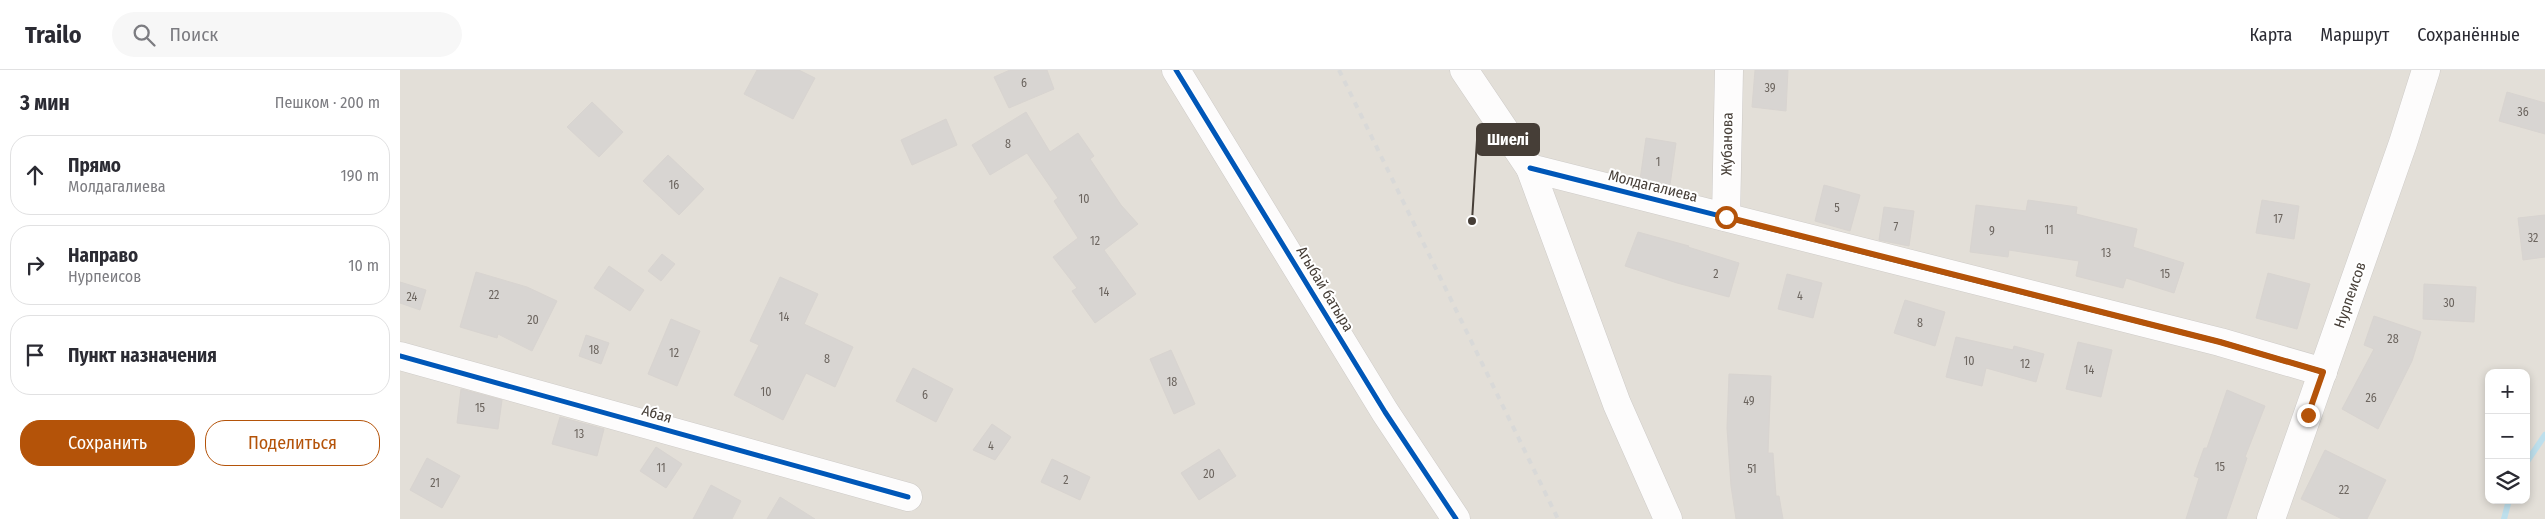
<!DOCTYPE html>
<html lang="ru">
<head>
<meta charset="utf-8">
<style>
  :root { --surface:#fff; --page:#f7f7f7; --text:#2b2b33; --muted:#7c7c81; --line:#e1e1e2; --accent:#b45309 }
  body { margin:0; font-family:"Fira Sans Condensed",sans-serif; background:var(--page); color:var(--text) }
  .controls { position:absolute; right:15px; bottom:15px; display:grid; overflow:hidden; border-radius:10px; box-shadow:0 2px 8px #0003 }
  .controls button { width:45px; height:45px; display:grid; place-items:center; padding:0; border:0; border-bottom:1px solid var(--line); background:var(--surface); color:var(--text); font:25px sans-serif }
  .stop { position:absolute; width:15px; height:15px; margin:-11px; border:4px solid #b45309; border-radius:50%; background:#fff }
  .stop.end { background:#b45309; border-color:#fff; box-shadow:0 1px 5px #0008 }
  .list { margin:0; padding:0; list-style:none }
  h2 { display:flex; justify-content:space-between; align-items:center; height:65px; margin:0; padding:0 20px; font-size:21px }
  h2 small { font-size:16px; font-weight:400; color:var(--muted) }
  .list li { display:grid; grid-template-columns:32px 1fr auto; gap:15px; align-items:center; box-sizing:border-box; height:80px; margin:0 10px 10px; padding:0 10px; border:1px solid var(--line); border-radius:20px }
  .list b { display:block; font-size:19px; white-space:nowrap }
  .list p { margin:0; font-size:16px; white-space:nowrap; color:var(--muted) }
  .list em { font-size:16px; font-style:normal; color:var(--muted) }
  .actions { display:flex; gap:10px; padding:15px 20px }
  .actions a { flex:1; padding:11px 0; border:1px solid var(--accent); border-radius:20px; text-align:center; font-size:18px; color:var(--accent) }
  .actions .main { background:var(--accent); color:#fff }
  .icon { flex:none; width:28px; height:28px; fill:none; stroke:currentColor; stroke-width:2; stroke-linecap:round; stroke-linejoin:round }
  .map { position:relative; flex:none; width:2145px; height:449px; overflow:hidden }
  header { display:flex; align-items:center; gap:30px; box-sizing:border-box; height:70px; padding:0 25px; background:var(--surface); border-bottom:1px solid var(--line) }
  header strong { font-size:24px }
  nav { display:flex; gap:28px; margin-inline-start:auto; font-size:18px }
  .search { width:350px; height:45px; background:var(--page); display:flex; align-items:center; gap:12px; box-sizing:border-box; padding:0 18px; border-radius:28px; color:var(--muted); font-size:19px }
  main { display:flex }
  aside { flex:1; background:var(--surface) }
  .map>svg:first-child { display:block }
  .residential { fill:#e3dfd8; fill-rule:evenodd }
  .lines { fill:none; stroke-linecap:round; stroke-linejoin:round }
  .stream { stroke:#bddfec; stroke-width:6 }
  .building { fill:#d8d5d2; stroke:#d8d4d0 }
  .minor-casing { stroke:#cecbc8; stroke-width:29 }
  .minor { stroke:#fdfcfc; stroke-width:28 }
  .rail { stroke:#d9d9d8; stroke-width:4; stroke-dasharray:6 6; stroke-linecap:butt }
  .cycleway-casing { stroke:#fff; stroke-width:8 }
  .cycleway { stroke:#0057b8; stroke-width:5 }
  .route { stroke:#b45309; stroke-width:6 }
  .labels { text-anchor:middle; stroke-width:4; stroke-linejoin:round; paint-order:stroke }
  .number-label { font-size:12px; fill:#6c655f }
  .street-label { font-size:15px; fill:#463e37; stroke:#fff }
  .leader { fill:none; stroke:#463e37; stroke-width:2 }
  .callout-dot { fill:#463e37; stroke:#fff; stroke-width:2 }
  .callout { fill:#463e37; stroke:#463e37; stroke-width:2 }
  .callout-label { font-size:16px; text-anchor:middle; font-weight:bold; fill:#fff }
</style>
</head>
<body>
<header>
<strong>Trailo</strong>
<div class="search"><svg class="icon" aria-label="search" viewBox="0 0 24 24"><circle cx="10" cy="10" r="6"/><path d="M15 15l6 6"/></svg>Поиск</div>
<nav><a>Карта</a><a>Маршрут</a><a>Сохранённые</a></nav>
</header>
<main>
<aside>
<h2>3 мин<small>Пешком · 200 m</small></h2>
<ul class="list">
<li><svg class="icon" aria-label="ahead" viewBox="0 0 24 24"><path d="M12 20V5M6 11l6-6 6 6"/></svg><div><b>Прямо</b><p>Молдагалиева</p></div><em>190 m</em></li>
<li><svg class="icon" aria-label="right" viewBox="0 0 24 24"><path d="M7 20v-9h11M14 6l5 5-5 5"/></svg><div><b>Направо</b><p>Нурпеисов</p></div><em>10 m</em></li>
<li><svg class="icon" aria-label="arrive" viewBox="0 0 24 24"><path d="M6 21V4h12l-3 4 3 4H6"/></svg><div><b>Пункт назначения</b></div></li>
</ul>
<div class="actions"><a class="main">Сохранить</a><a>Поделиться</a></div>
</aside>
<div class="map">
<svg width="2145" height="449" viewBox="0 0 2145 449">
  <rect width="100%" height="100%" fill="#f0eeeb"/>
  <path class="residential" d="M0 0H2145V449H0ZM2089 303H2126V430H2089Z"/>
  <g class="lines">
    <g class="stream">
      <path d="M2126 393 2145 365"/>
      <path d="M2104 449 2109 430"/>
    </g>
  </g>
  <g class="building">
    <path d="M357 0H399L415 8 393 49 344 24Z"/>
    <path d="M610 0H647L654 19 609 38 594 7Z"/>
    <path d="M1355 0H1388L1386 41 1352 37Z"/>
    <path d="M2107 22 2145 33V64L2099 51Z"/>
    <path d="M192 32 223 62 199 87 167 57Z"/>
    <path d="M626 42 650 82 678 63 694 86 690 89 721 135 738 154 704 180 736 224 695 253 672 221 677 218 653 187 678 168 654 131 658 128 627 83 590 105 572 75Z"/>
    <path d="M546 49 557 75 512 95 501 70Z"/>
    <path d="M1246 68 1276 73 1270 115 1240 110Z"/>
    <path d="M268 85 304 119 279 145 243 111Z"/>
    <path d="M1424 115 1460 125 1450 161 1415 151Z"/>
    <path d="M1628 130 1677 137 1676 144 1737 159 1733 177 1784 193 1774 223 1726 208 1723 218 1676 206 1679 191 1609 180 1608 187 1570 182 1576 135 1626 141Z"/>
    <path d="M1862 130 1899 136 1894 169 1856 163Z"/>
    <path d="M1484 137 1514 141 1509 176 1479 170Z"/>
    <path d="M2145 145V187L2123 190 2118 148Z"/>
    <path d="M1238 162 1289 176 1288 177 1339 193 1329 227 1277 213 1225 196Z"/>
    <path d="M262 184 275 194 261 211 248 201Z"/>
    <path d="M209 196 244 220 230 241 194 218Z"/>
    <path d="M76 202 127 217 157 231 132 281 98 264 97 268 60 257Z"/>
    <path d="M1868 203 1910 214 1897 259 1856 248Z"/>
    <path d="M1387 204 1422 213 1413 248 1378 239Z"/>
    <path d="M380 207 418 224 404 254 453 277 435 317 406 303 383 350 334 325 359 275 350 271Z"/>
    <path d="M0 212 26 220 20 240 0 233Z"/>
    <path d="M2024 214 2076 217 2074 252 2023 249Z"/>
    <path d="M1505 230 1545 242 1535 276 1494 263Z"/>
    <path d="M1974 246 2021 262 2012 291 1978 359 1942 339 1974 279 1964 275Z"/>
    <path d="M271 249 300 261 277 316 248 304Z"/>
    <path d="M186 265 209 273 201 294 179 286Z"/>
    <path d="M1556 267 1613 280 1614 276 1644 284 1636 312 1586 298 1582 316 1546 307Z"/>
    <path d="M1678 272 1712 280 1701 327 1666 319Z"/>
    <path d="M771 280 795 334 774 344 750 289Z"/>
    <path d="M513 298 553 319 536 352 496 331Z"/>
    <path d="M1329 304 1371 306 1368 383H1373L1376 426H1379L1383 449H1336L1331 416 1327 358Z"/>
    <path d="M61 319 102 330 98 359 57 353Z"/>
    <path d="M1827 320 1865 336 1845 387 1847 388 1826 449H1786L1799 408 1794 406 1804 378H1807Z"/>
    <path d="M160 347 204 359 197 386 152 374Z"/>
    <path d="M592 354 611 367 595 390 573 380Z"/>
    <path d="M256 377 282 394 266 418 240 401Z"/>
    <path d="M819 379 836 406 799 430 781 403Z"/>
    <path d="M1925 380 1986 410 1967 449H1942L1901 429Z"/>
    <path d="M27 388 60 406 42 438 10 420Z"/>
    <path d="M652 389 690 407 680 430 641 412Z"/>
    <path d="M311 415 341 431 332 449H293Z"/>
    <path d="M380 427 415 449H367Z"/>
  </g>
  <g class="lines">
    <defs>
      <g id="minor">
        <path d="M776 0 985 342 1056 449"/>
        <path d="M1064 0 1130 98 1217 334 1268 449"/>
        <path d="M1130 98 1820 272 1923 302"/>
        <path d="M1326 147 1329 0"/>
        <path d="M0 286 508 427"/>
        <path d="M1871 449 2003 73 2026 0"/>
      </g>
    </defs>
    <use href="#minor" class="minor-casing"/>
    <use href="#minor" class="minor"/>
    <path class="rail" d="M939 0 1158 449"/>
    <defs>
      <g id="cycleway">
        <path d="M776 0 985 342 1056 449"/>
        <path d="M1130 98 1820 272 1923 302"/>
        <path d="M0 286 508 427"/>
      </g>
    </defs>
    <use href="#cycleway" class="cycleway-casing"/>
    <use href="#cycleway" class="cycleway"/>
  </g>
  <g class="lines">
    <path class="route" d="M1326 147 1820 272 1923 302 1908 345"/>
  </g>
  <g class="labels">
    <g class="number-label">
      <text x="624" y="17">6</text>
      <text x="1370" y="22">39</text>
      <text x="2123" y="46">36</text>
      <text x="608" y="78">8</text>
      <text x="1258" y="96">1</text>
      <text x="274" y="119">16</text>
      <text x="684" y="133">10</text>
      <text x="1437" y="142">5</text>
      <text x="1878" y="153">17</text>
      <text x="1496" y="161">7</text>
      <text x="1649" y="164">11</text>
      <text x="1592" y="165">9</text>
      <text x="2133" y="172">32</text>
      <text x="695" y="175">12</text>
      <text x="1706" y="187">13</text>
      <text x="1316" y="208">2</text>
      <text x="1765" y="208">15</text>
      <text x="704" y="226">14</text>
      <text x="94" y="229">22</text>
      <text x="1400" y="230">4</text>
      <text x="12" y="231">24</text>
      <text x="2049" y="237">30</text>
      <text x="384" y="251">14</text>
      <text x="133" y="254">20</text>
      <text x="1520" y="257">8</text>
      <text x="1993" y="273">28</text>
      <text x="194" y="284">18</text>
      <text x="274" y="287">12</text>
      <text x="427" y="293">8</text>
      <text x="1569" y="295">10</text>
      <text x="1625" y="298">12</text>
      <text x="1689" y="304">14</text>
      <text x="772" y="316">18</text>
      <text x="366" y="326">10</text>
      <text x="525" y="329">6</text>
      <text x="1971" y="332">26</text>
      <text x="1349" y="335">49</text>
      <text x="80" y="342">15</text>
      <text x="179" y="368">13</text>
      <text x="591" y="380">4</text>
      <text x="1820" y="401">15</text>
      <text x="261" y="402">11</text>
      <text x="1352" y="403">51</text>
      <text x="809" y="408">20</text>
      <text x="666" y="414">2</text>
      <text x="35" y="417">21</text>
      <text x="1944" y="424">22</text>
    </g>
    <g class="street-label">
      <text transform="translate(1327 74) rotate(-89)" y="5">Жубанова</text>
      <text transform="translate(1253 116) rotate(14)" y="5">Молдагалиева</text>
      <text transform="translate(925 219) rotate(59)" y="5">Агыбай батыра</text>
      <text transform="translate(1950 225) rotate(-71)" y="5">Нурпеисов</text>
      <text transform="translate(257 344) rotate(16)" y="5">Абая</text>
    </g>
  </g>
  <path class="leader" d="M1072 151L1077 70"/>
  <circle class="callout-dot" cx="1072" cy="151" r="5"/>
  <rect class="callout" x="1077" y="54" width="62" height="31" rx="5"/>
  <g class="callout-label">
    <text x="1108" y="75">Шиелі</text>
  </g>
</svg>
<div class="controls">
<button>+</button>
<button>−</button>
<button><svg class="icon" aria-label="layers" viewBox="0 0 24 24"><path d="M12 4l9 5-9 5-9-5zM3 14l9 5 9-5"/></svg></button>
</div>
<div class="stop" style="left:1326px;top:147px"></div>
<div class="stop end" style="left:1908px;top:345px"></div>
</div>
</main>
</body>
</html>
